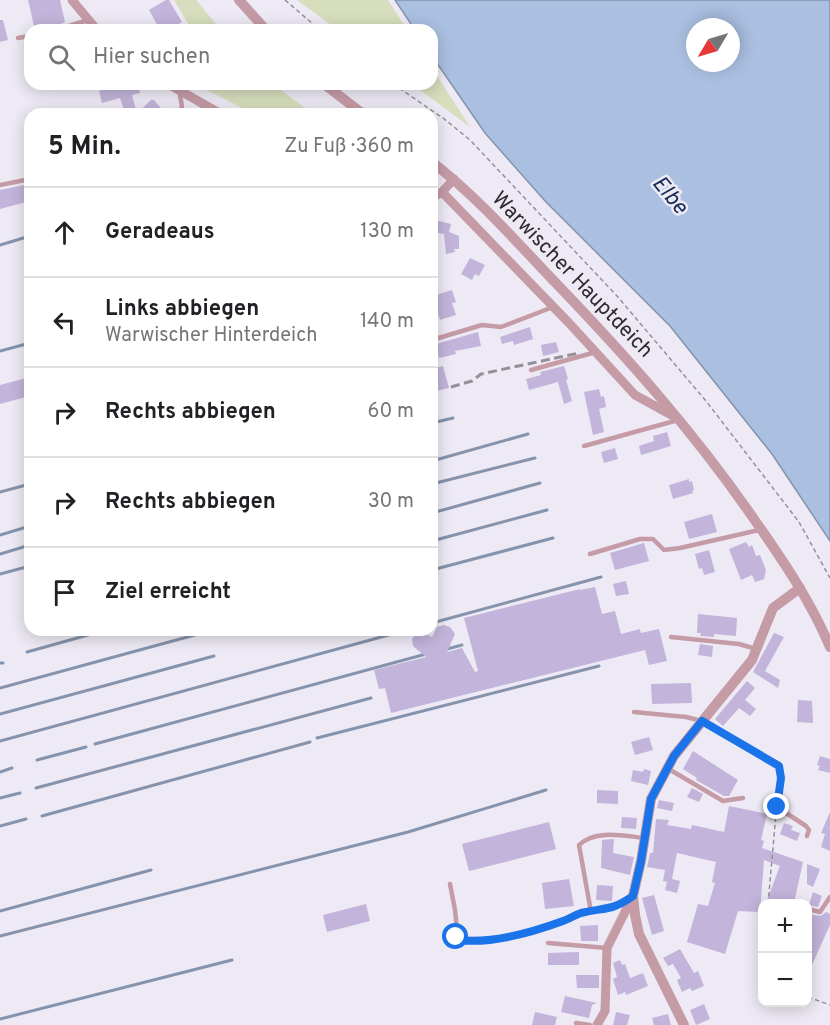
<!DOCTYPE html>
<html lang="de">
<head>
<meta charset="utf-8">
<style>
  :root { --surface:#fff; --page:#f2f2f2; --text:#202124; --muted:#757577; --line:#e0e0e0 }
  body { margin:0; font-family:Overpass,sans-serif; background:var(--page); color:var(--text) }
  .controls { position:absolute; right:18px; bottom:18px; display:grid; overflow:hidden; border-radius:12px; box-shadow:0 3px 15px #0003 }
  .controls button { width:54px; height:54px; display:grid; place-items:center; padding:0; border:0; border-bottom:2px solid var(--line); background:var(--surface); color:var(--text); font:30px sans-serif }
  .compass { position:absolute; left:686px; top:18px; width:54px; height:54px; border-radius:50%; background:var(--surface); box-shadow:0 3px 15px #0003; rotate:232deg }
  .stop { position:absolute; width:18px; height:18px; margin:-14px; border:4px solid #1a73e8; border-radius:50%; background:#fff }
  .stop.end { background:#1a73e8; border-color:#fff; box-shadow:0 2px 6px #0008 }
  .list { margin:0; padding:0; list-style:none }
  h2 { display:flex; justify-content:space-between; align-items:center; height:78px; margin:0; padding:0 24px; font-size:26px }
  h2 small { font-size:20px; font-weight:400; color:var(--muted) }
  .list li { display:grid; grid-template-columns:39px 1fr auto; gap:18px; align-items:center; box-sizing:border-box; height:90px; padding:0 24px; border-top:2px solid var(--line) }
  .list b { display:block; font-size:22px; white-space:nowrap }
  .list p { margin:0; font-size:20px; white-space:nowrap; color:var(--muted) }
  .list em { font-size:20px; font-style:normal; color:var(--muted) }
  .icon { flex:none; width:33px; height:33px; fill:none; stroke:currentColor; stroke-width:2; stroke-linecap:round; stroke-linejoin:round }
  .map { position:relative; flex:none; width:830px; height:1025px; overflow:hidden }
  .search { position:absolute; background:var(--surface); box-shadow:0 3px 15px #0003; left:24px; top:24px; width:414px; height:66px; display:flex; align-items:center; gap:15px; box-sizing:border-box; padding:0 21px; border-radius:18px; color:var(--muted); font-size:22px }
  .panel { position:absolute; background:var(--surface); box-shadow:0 3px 15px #0003; left:24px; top:108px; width:414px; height:528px; border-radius:18px }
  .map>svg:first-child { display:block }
  .green { fill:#d6debd }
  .water { fill:#abbfe1; stroke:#8593ac; stroke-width:1.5; fill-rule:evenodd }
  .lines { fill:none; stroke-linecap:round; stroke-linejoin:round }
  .stream { stroke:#8593ac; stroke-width:3 }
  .building { fill:#c2b4da }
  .path { stroke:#949199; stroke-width:1.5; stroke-dasharray:4.5 3; stroke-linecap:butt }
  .service { stroke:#c59ba6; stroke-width:4.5 }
  .minor { stroke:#c59ba6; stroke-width:9 }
  .tertiary { stroke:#c59ba6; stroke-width:10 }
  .rail { stroke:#939098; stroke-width:3; stroke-dasharray:9 4.5; stroke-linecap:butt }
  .route { stroke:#1a73e8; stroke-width:8 }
  .labels { text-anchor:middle; stroke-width:5; stroke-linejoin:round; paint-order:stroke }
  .street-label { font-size:21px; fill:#2d2b2f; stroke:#eeeaf5 }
  .water-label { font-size:22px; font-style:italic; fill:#132a55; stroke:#eeeaf5 }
</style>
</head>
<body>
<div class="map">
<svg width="830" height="1025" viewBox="0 0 830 1025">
  <rect width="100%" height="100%" fill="#eeeaf5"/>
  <g class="green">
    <path d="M174 0H196L221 30H189L190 27Z"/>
    <path d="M297 0H388L407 30H338Z"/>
    <path d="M432 68 470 127 412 84H432Z"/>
    <path d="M195 84H273L313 114H254Z"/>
  </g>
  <path class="water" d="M395 0H830V541L772 454 670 326 546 202 485 133 432 56V30H415ZM695 27H731V63H695Z"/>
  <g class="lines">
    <g class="stream">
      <path d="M0 245 30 236"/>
      <path d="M0 351 30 343"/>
      <path d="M432 423 453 418"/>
      <path d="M432 461 528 434"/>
      <path d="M432 484 535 458"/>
      <path d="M0 492 30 484"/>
      <path d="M432 513 540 483"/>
      <path d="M0 535 30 526"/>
      <path d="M432 541 547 510"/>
      <path d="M0 554 30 545"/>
      <path d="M432 570 553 538"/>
      <path d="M0 574 30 566"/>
      <path d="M432 623 601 577"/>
      <path d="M447 649 462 645"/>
      <path d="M27 652 106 630"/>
      <path d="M0 663H3"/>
      <path d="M0 688 213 630"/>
      <path d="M0 714 214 656"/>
      <path d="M317 738 599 666"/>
      <path d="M0 741 407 630"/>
      <path d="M95 744 426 654"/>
      <path d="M37 760 86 747"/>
      <path d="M0 772 12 768"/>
      <path d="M36 788 371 698"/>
      <path d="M0 798 20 793"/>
      <path d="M42 816 310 742"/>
      <path d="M0 826 26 819"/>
      <path d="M0 911 151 870"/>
      <path d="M0 936 408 832 546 790"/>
      <path d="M0 1019 232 960"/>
    </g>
  </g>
  <g class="building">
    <path d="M28 0H60L65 22 52 28 35 30Z"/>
    <path d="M166 0H169L182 22 169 30H160L149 10Z"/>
    <path d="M0 20H3L8 40 0 42Z"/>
    <path d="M115 84H138L140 93 132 95 136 110 125 113 120 98 102 103 99 91 116 86Z"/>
    <path d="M151 100H154L166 114H136Z"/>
    <path d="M29 184 30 201 0 209V190Z"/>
    <path d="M435 220 451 224 449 232 459 236V249H454L455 252 446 254 444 234 433 232Z"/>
    <path d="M470 258 485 265 479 276 475 274 472 280 461 274Z"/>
    <path d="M452 290 456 302 452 303 456 315 440 320 436 308 438 303 436 295Z"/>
    <path d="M530 327 533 339 514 345 513 341 502 344 500 337Z"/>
    <path d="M478 332 481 346 455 351 456 354 439 358 436 344Z"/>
    <path d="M556 342 559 352 543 356 541 345Z"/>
    <path d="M443 366 449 388 432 392V369Z"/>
    <path d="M564 366 568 379 566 380 572 401 564 404 558 382 529 390 526 379 541 375 540 372Z"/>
    <path d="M30 377V396L0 404V385Z"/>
    <path d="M599 389 601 397 604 396 606 407 599 409 604 432 593 435 584 392Z"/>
    <path d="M667 432 671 446 641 455 639 446 654 441 653 436Z"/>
    <path d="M615 448 618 459 604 463 601 452Z"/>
    <path d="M689 479V482L692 481 694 490 692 491 693 493 673 499 669 485Z"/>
    <path d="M712 514 717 532 689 539 684 522Z"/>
    <path d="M746 542 749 547 752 545 756 556 760 555 766 570 764 579 755 582 752 575 741 580 729 549Z"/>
    <path d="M644 543 649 561 615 570 610 553Z"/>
    <path d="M709 550 715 572 704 575 702 568 699 569 695 554Z"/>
    <path d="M626 581 629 594 616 596 613 584Z"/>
    <path d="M595 587 602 614 615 611 621 634 640 629 641 633 659 629 667 661 649 665 645 650 391 713 385 688 379 689 374 670 426 657 413 646 412 639 416 634 422 632 432 637 437 627 444 625 450 627 455 634 447 652 462 648 475 672 478 671 464 618 580 589V590Z"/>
    <path d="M698 614 737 618 736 636 714 634V637L700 636 701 633H697Z"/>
    <path d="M774 633 784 637 765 671 780 680 778 688 753 672Z"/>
    <path d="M700 644 713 646 712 657 698 655Z"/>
    <path d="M747 681 755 688 745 700 756 709 750 716 739 708 723 726 715 719Z"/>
    <path d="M691 683 692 703 652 704 651 684Z"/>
    <path d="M798 700 812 701 813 723 797 722Z"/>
    <path d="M649 737 653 750 635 755 631 742Z"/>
    <path d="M693 751 738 780 729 796H724L696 780 697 778 683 769Z"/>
    <path d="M820 756 830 759V773L818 770 820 766 817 765Z"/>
    <path d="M644 769 651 771 648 785 631 781 633 770 643 772Z"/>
    <path d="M692 788 703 794 699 802 687 797Z"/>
    <path d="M597 790 618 791V804L597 803Z"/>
    <path d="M659 800 674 803 672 811 657 808Z"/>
    <path d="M729 806 767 814 761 840 764 841 762 848 803 862 794 903H766L780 866 764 860 760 912 738 911 725 954 687 942 698 904 708 906 715 883 712 882 716 862 677 853 672 879 680 881 677 893 665 890 667 882 663 881 665 870 647 867 650 853H653L656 819 669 820 667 825 691 829 692 825 724 832Z"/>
    <path d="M830 812V851L821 847 825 834 821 833Z"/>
    <path d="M622 817 637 818 636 829 621 828Z"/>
    <path d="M549 822 556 849 469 871 462 844Z"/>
    <path d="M784 823 793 826 791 830 800 833 797 841 780 834Z"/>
    <path d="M614 839 613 853 634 857 630 875 601 868 602 840Z"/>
    <path d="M807 864 820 869 813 887 807 884Z"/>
    <path d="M569 879 574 906 545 909 542 883Z"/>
    <path d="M597 885 613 886 612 901 596 900Z"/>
    <path d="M813 892 822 896 818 907 809 905Z"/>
    <path d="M654 895 664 931 652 935 642 898Z"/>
    <path d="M366 904 370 921 327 932 323 915Z"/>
    <path d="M826 912 830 914V925L807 976V914L821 916Z"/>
    <path d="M598 925V941H581L580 926Z"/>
    <path d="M680 949 694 973 698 971 704 986 692 991 690 988 682 992 677 980 681 978 673 964 668 966 663 958Z"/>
    <path d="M579 952V965H548V953Z"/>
    <path d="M620 960 622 965 625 964 630 978 643 973 648 986 626 995 625 992 618 995 613 979 617 977 613 963Z"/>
    <path d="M576 975H599V988H577Z"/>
    <path d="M565 996 597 1003 592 1005 589 1018 561 1012Z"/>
    <path d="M704 1004 710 1019 696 1025 690 1010Z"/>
    <path d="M535 1012 557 1017 555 1025H532Z"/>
    <path d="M616 1012 630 1015 627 1025H613Z"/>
    <path d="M668 1014 671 1025H654L652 1018Z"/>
  </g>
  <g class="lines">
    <g class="path">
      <path d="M285 0 320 30"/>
      <path d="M393 84 443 118 470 140 617 296 706 401 799 522 830 578"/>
      <path d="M768 904 776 814"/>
      <path d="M762 965V981"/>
      <path d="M808 997 830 1005"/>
    </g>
    <g class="service">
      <path d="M56 30 88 20"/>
      <path d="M18 38 30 36"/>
      <path d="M179 90 182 106 180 114"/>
      <path d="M0 185 30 179"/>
      <path d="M432 340 482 325 501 327 553 307"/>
      <path d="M531 370 596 352"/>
      <path d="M584 446 678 420"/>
      <path d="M590 554 640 539H653L664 550 680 548 759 530"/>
      <path d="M671 637 739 644 756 649"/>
      <path d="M634 712 686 717 702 721 774 762 781 771 777 807 806 826 809 830 807 836"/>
      <path d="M667 768 723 801 743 798"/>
      <path d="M450 884 455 910 458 940C489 944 533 932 563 921 569 919 574 915 580 914 597 908 613 910 628 899"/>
      <path d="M808 909 820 912 830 897"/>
      <path d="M591 912 579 845C595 829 625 836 645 838"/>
      <path d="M548 943 607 948"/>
      <path d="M576 1023 590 1025"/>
    </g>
    <g class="minor">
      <path d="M72 0 97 30"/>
      <path d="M168 84 221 114"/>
      <path d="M442 192 569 323 635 395 675 417"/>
      <path d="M432 198 442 192 454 179"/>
      <path d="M597 1025 605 1011 607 948 633 896"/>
    </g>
    <g class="tertiary">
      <path d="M239 0 266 30"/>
      <path d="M324 84 363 114"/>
      <path d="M432 162C476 196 514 239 552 279 627 357 695 433 756 522 784 562 811 602 830 647"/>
      <path d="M684 1025 639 934 635 915 633 896 641 861 651 799 674 756 752 660 773 608 800 588"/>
    </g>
    <path class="rail" d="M451 387 472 381 481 374 579 353"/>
  </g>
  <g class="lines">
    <path class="route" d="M456 937 458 940C490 944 533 932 563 921 569 919 575 915 581 913 605 907 610 912 633 896L641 861 651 799 674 756 702 721 779 766 781 778 777 807"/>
  </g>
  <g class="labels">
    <g class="street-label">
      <text transform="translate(573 274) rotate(46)" y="7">Warwischer Hauptdeich</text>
    </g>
    <g class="water-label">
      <text transform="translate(671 194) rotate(50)" y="8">Elbe</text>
    </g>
  </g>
</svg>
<div class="controls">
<button>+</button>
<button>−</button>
</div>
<svg class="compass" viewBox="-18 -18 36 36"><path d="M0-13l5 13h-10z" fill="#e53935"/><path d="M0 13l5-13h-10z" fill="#757577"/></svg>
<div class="stop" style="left:456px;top:937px"></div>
<div class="stop end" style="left:777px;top:807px"></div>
<div class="search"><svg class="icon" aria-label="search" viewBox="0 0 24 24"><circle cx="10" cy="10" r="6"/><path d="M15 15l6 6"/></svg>Hier suchen</div>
<section class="panel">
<h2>5 Min.<small>Zu Fuß · 360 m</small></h2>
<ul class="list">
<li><svg class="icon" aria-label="ahead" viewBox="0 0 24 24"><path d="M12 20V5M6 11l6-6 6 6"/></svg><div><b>Geradeaus</b></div><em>130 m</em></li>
<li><svg class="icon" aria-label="left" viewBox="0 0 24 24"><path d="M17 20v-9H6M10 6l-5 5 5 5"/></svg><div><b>Links abbiegen</b><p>Warwischer Hinterdeich</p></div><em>140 m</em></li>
<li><svg class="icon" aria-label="right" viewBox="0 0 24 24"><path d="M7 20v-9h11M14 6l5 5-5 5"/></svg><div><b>Rechts abbiegen</b></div><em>60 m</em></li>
<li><svg class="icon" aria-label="right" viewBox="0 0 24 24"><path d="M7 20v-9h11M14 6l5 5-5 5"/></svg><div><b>Rechts abbiegen</b></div><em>30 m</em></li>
<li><svg class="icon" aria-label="arrive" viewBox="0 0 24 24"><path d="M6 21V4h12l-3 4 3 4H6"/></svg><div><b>Ziel erreicht</b></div></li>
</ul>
</section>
</div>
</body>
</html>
